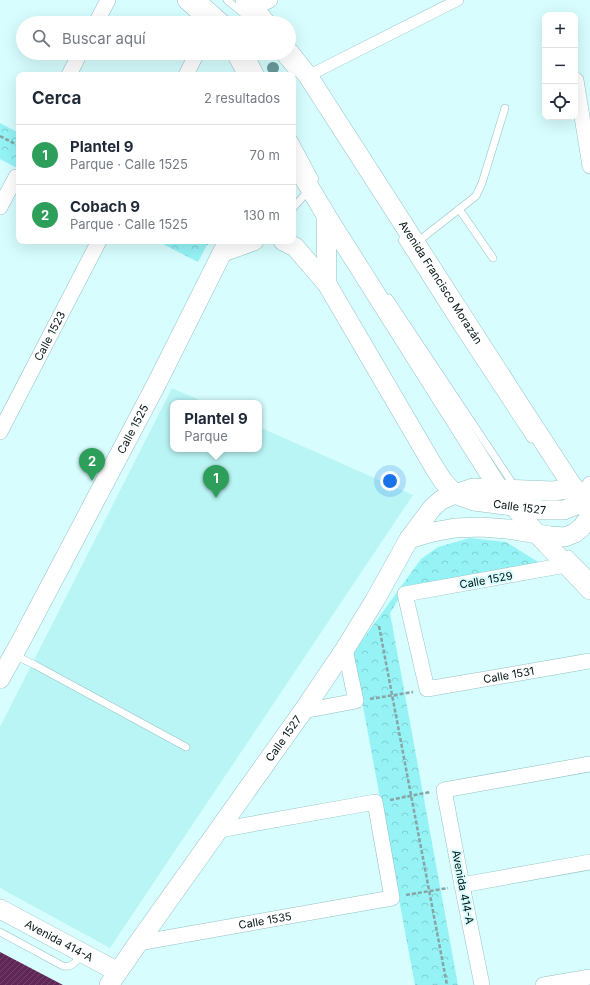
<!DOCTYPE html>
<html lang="es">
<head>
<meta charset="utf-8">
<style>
  :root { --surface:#fff; --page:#f2f2f3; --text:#1f2937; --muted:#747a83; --line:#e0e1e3; --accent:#ac3e9d }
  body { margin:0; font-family:Inter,sans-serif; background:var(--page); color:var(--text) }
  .controls { position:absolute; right:12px; top:12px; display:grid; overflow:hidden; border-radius:8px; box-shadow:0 4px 16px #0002 }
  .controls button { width:36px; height:36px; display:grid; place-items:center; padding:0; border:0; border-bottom:1px solid var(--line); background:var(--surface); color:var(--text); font:20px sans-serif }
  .you { position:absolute; left:390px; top:481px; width:14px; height:14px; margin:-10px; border:3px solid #fff; border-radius:50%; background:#1a73e8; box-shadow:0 0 0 6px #1a73e833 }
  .badge { display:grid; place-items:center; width:26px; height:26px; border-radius:50%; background:var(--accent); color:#fff; font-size:13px; font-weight:700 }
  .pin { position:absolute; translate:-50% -33px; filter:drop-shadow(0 1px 2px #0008) }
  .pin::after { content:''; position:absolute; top:21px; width:14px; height:12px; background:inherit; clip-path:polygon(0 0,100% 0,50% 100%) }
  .popup { position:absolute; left:170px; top:400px; width:92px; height:52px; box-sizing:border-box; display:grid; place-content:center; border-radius:8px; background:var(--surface); filter:drop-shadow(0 1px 3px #0005); font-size:13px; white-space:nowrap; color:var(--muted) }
  .popup b { font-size:15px; color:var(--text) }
  .popup::after { content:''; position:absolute; left:50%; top:100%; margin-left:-8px; border:8px solid transparent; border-top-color:var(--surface) }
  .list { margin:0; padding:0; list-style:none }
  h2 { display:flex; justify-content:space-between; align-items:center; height:52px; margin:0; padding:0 16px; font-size:17px }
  h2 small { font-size:13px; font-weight:400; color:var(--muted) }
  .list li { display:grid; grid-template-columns:26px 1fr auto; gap:12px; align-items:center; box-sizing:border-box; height:60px; padding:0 16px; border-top:1px solid var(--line) }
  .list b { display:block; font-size:15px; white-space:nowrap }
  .list p { margin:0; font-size:13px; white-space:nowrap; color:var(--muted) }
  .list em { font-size:13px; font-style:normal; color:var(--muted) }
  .icon { flex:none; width:22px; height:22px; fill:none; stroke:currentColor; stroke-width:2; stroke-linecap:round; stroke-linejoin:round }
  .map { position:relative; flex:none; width:590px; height:985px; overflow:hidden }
  .search { position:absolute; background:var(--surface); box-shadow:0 4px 16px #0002; left:16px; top:16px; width:280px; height:44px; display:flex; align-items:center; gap:10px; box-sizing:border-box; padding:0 14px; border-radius:22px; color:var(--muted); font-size:15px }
  .panel { position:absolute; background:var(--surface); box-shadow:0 4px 16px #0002; left:16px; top:72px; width:280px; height:172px; border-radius:8px }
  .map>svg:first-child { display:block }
  .built { fill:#baf5f6 }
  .park { fill:url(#park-crowns) }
  .building { fill:url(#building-hatch) }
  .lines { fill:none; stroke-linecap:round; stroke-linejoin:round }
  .service-casing { stroke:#93c1c3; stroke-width:8 }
  .pedestrian-casing { stroke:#93c1c3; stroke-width:12 }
  .minor-casing { stroke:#93c1c3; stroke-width:16 }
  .tertiary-casing { stroke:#93c1c3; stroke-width:20 }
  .path { stroke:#87a5a6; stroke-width:2.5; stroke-dasharray:4 2; stroke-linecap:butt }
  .service { stroke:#fff; stroke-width:7 }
  .pedestrian { stroke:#fff; stroke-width:11 }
  .minor { stroke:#fff; stroke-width:15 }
  .tertiary { stroke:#fff; stroke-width:19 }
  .tree { fill:#6b9a9c }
  .labels { text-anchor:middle; stroke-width:4; stroke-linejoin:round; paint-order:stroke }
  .street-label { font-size:11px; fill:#011111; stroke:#d7fdfe }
</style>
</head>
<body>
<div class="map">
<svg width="590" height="985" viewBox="0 0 590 985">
  <defs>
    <pattern id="park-crowns" width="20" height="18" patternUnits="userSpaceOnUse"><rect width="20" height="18" fill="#95f3f6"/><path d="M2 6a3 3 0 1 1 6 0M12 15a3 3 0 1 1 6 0" fill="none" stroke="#7fcfd2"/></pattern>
    <pattern id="building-hatch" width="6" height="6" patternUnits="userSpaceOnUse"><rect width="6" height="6" fill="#5f2656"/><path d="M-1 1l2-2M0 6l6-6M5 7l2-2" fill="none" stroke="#70436a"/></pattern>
  </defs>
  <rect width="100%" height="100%" fill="#d7fdfe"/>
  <path class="built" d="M172 388 206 403H173V449H259V427L413 495 110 948 0 888V727Z"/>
  <g class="park">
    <path d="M0 123 19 133V169L0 159Z"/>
    <path d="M157 241H209L198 262Z"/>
    <path d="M470 538 506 542 543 565 404 590 390 613 458 985H415L353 653 421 559 438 547Z"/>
  </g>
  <path class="building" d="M0 952 63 985H0Z"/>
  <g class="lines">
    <defs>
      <g id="service">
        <path d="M204 0 230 23"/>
        <path d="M227 0 244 14 251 23"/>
        <path d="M250 53 261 75"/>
        <path d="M277 53 294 73"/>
        <path d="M293 138 315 179"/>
        <path d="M293 208 309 190"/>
        <path d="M459 209 493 258"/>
        <path d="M402 240 458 328 531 439"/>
        <path d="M416 243 476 196 482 183 505 108"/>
        <path d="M389 298 515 487"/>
        <path d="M569 554 590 575"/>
        <path d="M14 655 35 665 186 747"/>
        <path d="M0 932 63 966C73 968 76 961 82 954"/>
      </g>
      <path id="pedestrian" d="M308 76 458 0"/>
      <g id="minor">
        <path d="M254 8 270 0"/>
        <path d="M96 23 108 0"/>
        <path d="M69 75 80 53"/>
        <path d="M186 75 197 53"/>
        <path d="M576 80 590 166"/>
        <path d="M0 207 16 177 19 178"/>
        <path id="s1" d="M0 432 99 241"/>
        <path d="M581 499 590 484"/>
        <path id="s2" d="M566 565 405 594 427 689 590 661"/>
        <path d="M303 711 356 701 345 649"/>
        <path d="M462 885 590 862"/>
        <path id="s3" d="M138 943 392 898 375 802 219 830"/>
        <path d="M482 985 462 885 444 790 590 764"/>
        <path d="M543 985 590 977"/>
      </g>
      <g id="tertiary">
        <path d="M187 0 213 23"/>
        <path d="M245 0 254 8 266 23"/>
        <path id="s4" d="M289 52 308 76 319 93 530 421 581 499 590 514"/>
        <path d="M236 53 248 75"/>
        <path d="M293 160 326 215 499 489 537 534 590 590"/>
        <path d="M326 215 327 284"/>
        <path id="s5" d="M283 241 295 247 327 284 434 467 443 481 455 494 474 501 542 510H564L574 506 581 499"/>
        <path d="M223 252 254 241"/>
        <path d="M409 539 433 532 455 528 481 527 507 529 550 536 565 537 575 533 582 527 590 516"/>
        <path id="s6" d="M0 679 21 641 157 383 228 241"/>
        <path id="s7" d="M0 909 118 972"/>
        <path id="s8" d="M109 985 138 943 303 711 345 649 375 600 409 539 432 508 441 500 455 494 473 488 553 491 575 488"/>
      </g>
    </defs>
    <use href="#service" class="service-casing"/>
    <use href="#pedestrian" class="pedestrian-casing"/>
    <use href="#minor" class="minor-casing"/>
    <use href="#tertiary" class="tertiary-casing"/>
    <g class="path">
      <path d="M0 136 19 146"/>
      <path d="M202 241 208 244"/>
      <path d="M379 626 447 985"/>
      <path d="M370 699 413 692"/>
      <path d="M390 800 430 792"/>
      <path d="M406 895 448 888"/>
    </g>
    <use href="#service" class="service"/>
    <use href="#pedestrian" class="pedestrian"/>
    <use href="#minor" class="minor"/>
    <use href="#tertiary" class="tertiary"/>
  </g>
  <circle class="tree" cx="273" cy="68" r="6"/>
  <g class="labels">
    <g class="street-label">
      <text dy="4" stroke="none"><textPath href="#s4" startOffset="276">Avenida Francisco Morazán</textPath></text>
      <text dy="4" stroke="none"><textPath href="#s1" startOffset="108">Calle 1523</textPath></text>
      <text dy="4" stroke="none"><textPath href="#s6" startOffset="283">Calle 1525</textPath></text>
      <text dy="4" stroke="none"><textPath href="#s5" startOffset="375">Calle 1527</textPath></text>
      <text transform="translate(486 580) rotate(-10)" y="4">Calle 1529</text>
      <text dy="4" stroke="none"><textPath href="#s2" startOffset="344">Calle 1531</textPath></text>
      <text dy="4" stroke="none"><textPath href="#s8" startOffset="302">Calle 1527</textPath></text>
      <text transform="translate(463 887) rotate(79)" y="4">Avenida 414-A</text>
      <text dy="4" stroke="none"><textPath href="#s3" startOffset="129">Calle 1535</textPath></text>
      <text dy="4" stroke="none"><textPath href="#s7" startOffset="67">Avenida 414-A</textPath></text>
    </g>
  </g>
</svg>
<div class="controls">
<button>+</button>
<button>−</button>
<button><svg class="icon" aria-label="locate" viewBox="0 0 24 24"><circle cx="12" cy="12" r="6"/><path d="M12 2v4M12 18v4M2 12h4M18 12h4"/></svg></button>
</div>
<div class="you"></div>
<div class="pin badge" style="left:216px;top:498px;background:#2e9e5b">1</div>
<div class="popup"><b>Plantel 9</b>Parque</div>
<div class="pin badge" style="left:92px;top:481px;background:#2e9e5b">2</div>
<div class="search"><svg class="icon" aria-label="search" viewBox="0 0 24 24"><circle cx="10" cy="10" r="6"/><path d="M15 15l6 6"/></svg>Buscar aquí</div>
<section class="panel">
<h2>Cerca<small>2 resultados</small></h2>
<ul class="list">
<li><span class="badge" style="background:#2e9e5b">1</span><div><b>Plantel 9</b><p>Parque · Calle 1525</p></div><em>70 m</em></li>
<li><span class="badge" style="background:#2e9e5b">2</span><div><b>Cobach 9</b><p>Parque · Calle 1525</p></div><em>130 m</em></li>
</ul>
</section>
</div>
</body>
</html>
